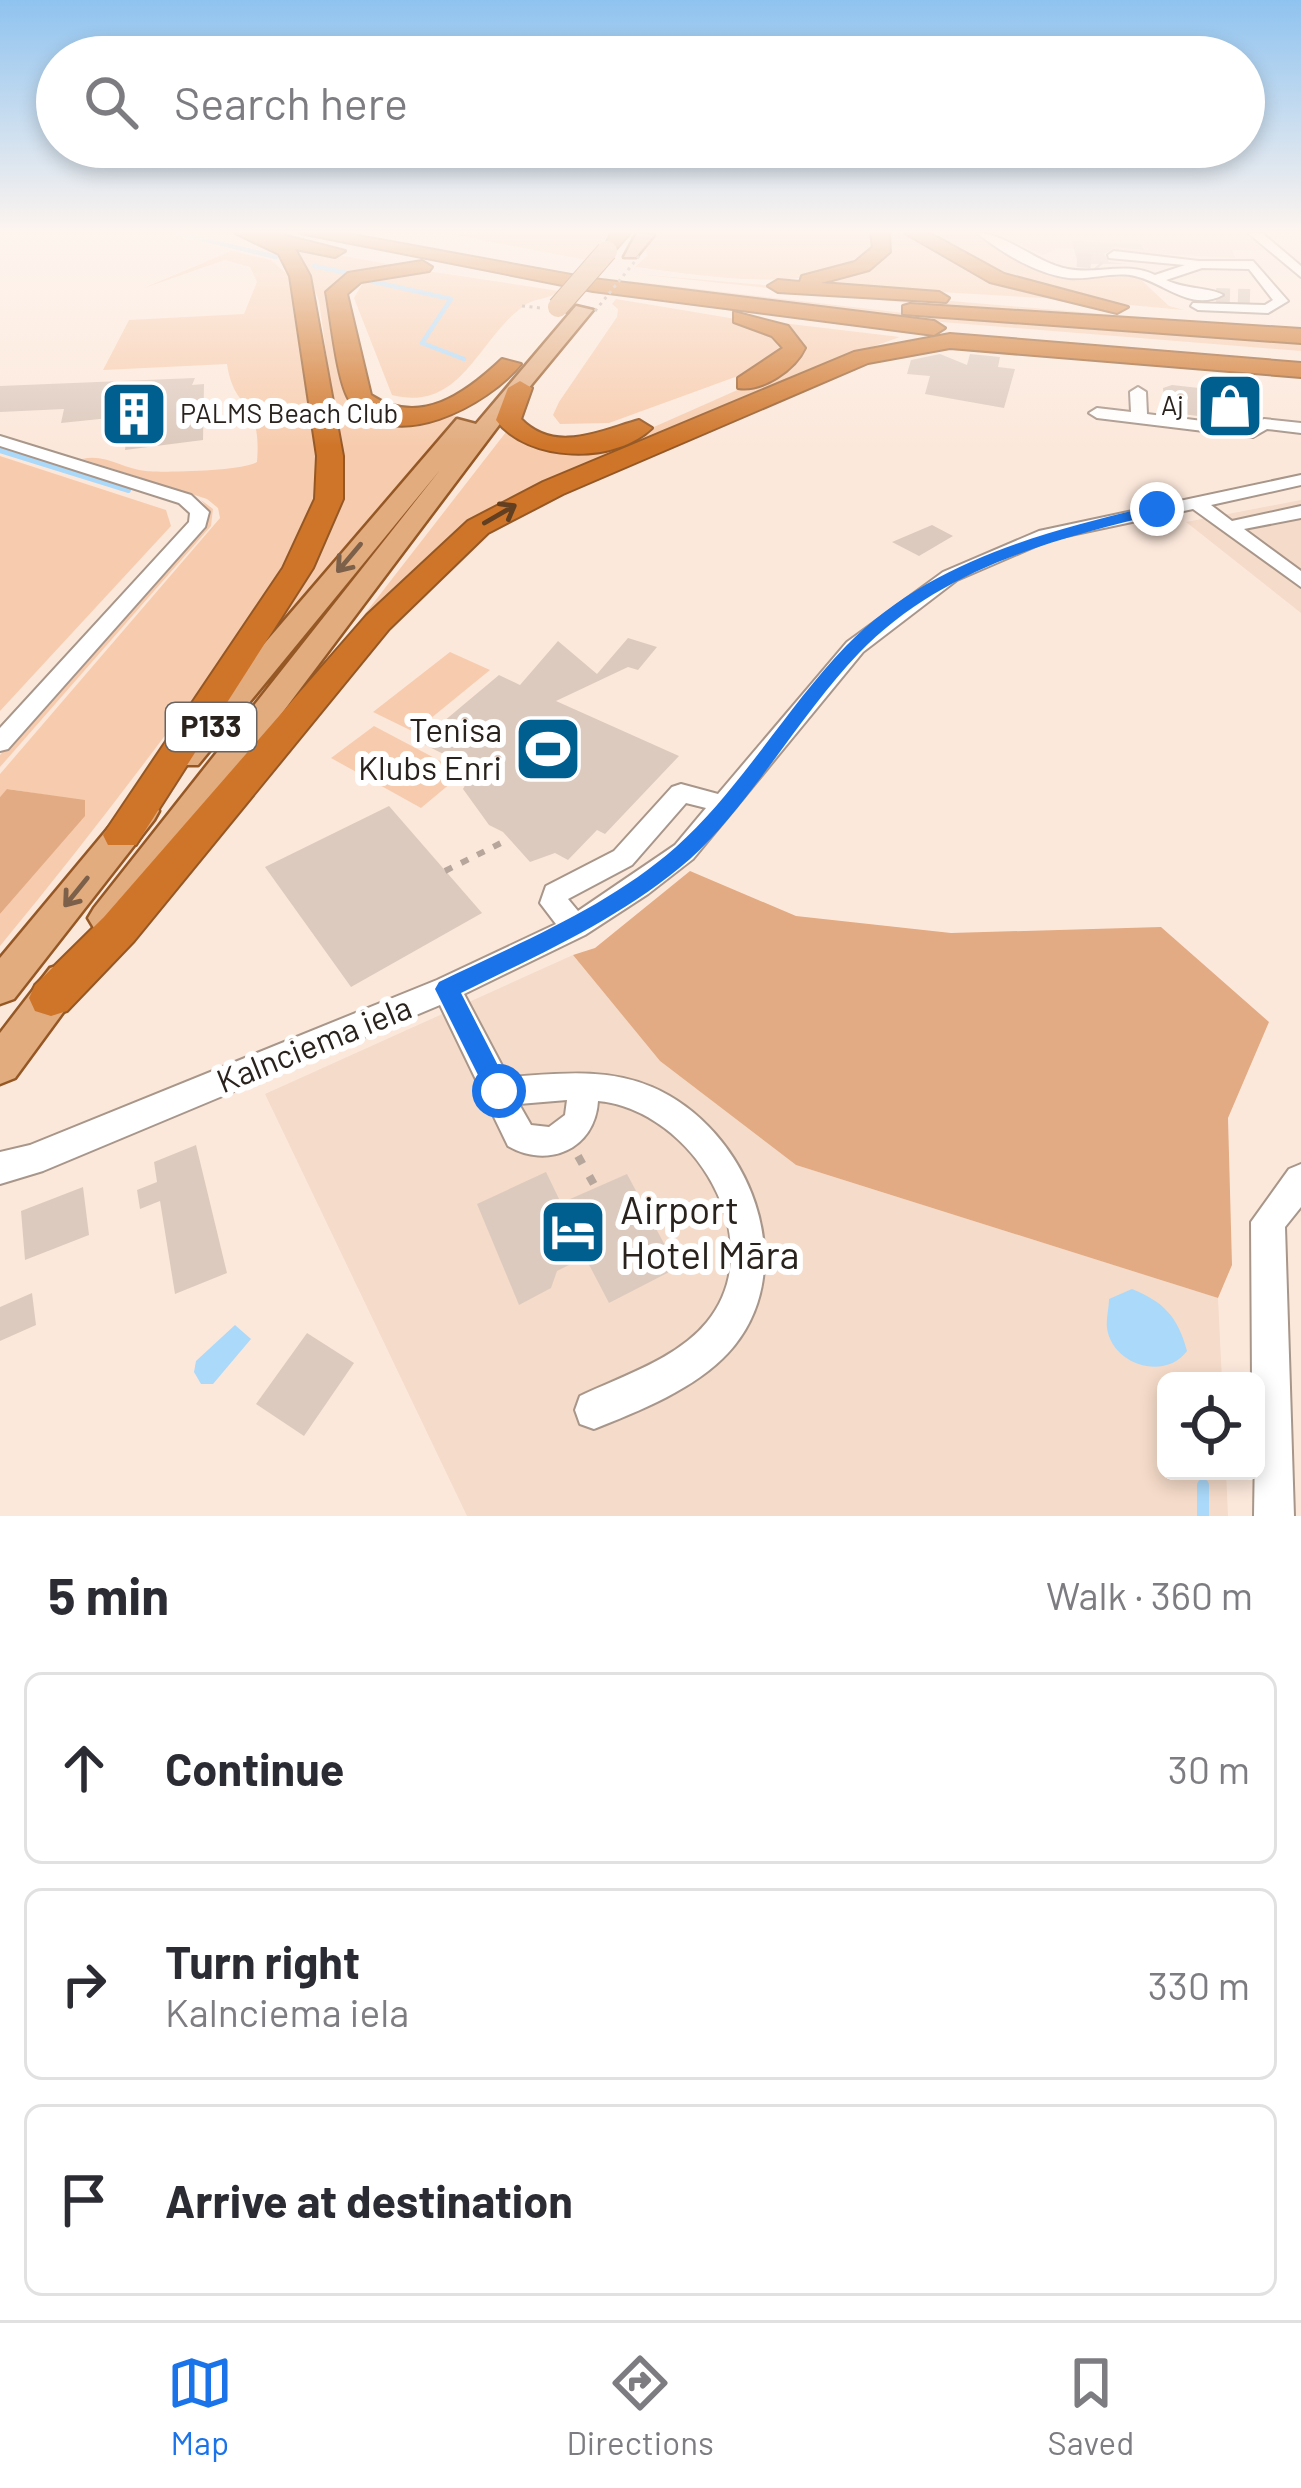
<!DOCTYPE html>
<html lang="en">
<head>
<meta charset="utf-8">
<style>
  :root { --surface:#fff; --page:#f2f2f3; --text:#2b2b33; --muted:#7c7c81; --line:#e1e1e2; --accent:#1a73e8 }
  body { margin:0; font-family:Barlow,sans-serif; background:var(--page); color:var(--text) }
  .controls { position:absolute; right:36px; bottom:36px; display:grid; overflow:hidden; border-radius:18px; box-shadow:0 6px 18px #0003 }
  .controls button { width:108px; height:108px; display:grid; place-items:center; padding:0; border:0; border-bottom:3px solid var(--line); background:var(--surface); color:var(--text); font:60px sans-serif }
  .stop { position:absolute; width:36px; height:36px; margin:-27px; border:9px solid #1a73e8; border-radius:50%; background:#fff }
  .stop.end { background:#1a73e8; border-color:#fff; box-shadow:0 3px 12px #0008 }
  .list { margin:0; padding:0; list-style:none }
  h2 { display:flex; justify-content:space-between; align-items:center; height:156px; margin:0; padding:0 48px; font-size:51px }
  h2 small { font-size:39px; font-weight:400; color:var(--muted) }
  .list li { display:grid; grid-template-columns:78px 1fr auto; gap:36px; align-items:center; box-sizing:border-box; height:192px; margin:0 24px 24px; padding:0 24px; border:3px solid var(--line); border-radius:18px }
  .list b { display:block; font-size:45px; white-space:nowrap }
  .list p { margin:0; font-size:39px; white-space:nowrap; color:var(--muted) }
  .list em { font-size:39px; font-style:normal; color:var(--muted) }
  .icon { flex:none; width:66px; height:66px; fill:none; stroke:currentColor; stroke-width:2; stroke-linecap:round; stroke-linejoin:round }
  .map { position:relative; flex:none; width:1301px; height:1516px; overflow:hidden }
  .search { position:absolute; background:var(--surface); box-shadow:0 6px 18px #0003; left:36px; right:36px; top:36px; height:132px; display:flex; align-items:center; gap:30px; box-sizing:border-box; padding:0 42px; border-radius:66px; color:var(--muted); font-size:45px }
  .sheet { height:804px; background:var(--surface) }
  nav { display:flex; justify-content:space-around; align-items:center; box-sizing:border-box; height:168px; border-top:3px solid var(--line); background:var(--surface); font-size:33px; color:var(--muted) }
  nav a { display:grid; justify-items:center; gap:6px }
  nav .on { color:var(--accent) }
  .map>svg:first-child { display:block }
  .built { fill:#f5dbc9 }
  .green { fill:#f7ccae }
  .forest { fill:#e2ab84 }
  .water { fill:#abd9fa }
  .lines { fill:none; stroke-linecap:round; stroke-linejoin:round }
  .stream-far2 { stroke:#abd9fa; stroke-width:4.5 }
  .stream-far1 { stroke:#abd9fa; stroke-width:6 }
  .stream { stroke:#abd9fa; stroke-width:12 }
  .building { fill:#ddcabe }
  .minor-tunnel { stroke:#d2c0b5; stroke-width:14; stroke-dasharray:14 8; stroke-linecap:butt }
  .minor-casing { stroke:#a8968a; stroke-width:4 }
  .major-casing { stroke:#955825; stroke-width:5 }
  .highway-casing { stroke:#955825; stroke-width:4 }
  .path-far2 { stroke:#b6a69c; stroke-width:3; stroke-dasharray:3 4.5; stroke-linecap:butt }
  .path-far1 { stroke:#b6a69c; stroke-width:6; stroke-dasharray:8 10; stroke-linecap:butt }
  .path { stroke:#b6a69c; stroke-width:8; stroke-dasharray:9 14; stroke-linecap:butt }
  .minor { fill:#fff; fill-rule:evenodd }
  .major { fill:#e2ac7f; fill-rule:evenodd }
  .highway { fill:#cf7529; fill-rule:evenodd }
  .major-bridge-casing { stroke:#955825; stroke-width:22; stroke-linecap:butt }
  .path-bridge { stroke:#b6a69c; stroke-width:3; stroke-dasharray:3 4.5; stroke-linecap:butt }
  .major-bridge { stroke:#e2ac7f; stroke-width:20 }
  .oneway { stroke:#633f21 }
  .oneway2 { stroke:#7c6049 }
  .route { fill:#1a73e8 }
  .labels { text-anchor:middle; stroke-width:12; stroke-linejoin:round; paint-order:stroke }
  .far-poi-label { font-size:27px; fill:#29221d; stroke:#fff; text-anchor:end }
  .shield { fill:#fff; stroke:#696461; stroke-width:3 }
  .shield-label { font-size:30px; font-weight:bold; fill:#29221d }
  .poi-label { font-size:33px; fill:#29221d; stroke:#fff; text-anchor:end }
  .street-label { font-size:33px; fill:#29221d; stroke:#fff }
  .near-poi-label { font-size:39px; fill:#29221d; stroke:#fff; text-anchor:start }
</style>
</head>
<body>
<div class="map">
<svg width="1301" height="1516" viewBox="0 0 1301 1516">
  <rect width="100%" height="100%" fill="#fce8db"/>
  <g class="built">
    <path d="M993 233H1245L1265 250H1232L1235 258 1059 248 1043 255Z"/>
    <path d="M1301 500V613L1186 522Z"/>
    <path d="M573 955 660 1061 796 1165 1218 1298 1222 1381H1166V1471H1226L1228 1516H467L265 1094Z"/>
  </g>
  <g class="green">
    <path d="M445 233H610L587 260Z"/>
    <path d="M657 233H872L875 247C829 300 697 274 635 267L648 255 645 249Z"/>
    <path d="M889 233H908L976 273 1060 299 816 285 870 268 892 246Z"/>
    <path d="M921 233H977L1026 265 1078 279 1137 276 1169 306 1184 310 1098 302 1015 281Z"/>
    <path d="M298 248 394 265 338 284 348 396C371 428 421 418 456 416L255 658 319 558 345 491 319 301Z"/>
    <path d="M231 251 271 260 289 276C301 336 331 433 318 492 303 562 248 624 207 679 140 770 72 859 0 946V914L84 816 85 801 8 789 0 797V774L220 518 218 508 207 499 82 459C104 453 124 469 146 471 166 473 243 471 257 462 262 398 234 413 227 364L103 370 129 320 244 314 257 282 250 267 225 260 144 288Z"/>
    <path d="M419 271 434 272 559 291C549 300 537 297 525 305 477 339 462 413 392 395L354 298 364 281Z"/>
    <path d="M636 274 1301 331 1022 315Z"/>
    <path d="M630 281 964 320 1301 341V351L942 322 626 285Z"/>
    <path d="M616 299 742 320 784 341 783 349 768 365 609 423 560 424 553 415 559 402 617 317 618 309 612 304Z"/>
    <path d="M782 323 900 337 809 369 556 478 326 664 506 432 540 447 638 434 796 364 806 347Z"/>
    <path d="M0 456 166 510 171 526 0 711Z"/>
    <path d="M201 500 213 509 211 526 0 767V755L205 525 210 512Z"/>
    <path d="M450 652 490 670 414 732 373 712Z"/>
    <path d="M374 726 463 773 421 808 331 758Z"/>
  </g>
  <g class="forest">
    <path d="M7 789 85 800V816L0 914V797Z"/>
    <path d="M690 871 796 916 951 933 1161 927 1269 1022 1228 1118 1232 1265 1218 1298 796 1165 660 1061 573 955 595 948Z"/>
  </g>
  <g class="water">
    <path d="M1132 1289C1164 1302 1178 1317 1187 1351 1165 1381 1112 1365 1107 1328 1106 1319 1109 1308 1109 1299Z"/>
    <path d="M235 1325 251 1339 213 1384H201L194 1372 196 1361Z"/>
  </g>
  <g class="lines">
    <g class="stream-far2">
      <path d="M177 233 276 257"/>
      <path d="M314 266 347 273"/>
      <path d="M370 281 451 299 422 343 464 359"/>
    </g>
    <path class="stream-far1" d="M0 450 128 490"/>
    <path class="stream" d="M1203 1485V1516"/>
  </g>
  <g class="building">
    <path d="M1072 241 1141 244 1144 250 1115 247 1104 254 1109 262 1128 264H1078Z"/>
    <path d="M940 354 967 365 970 354 1000 357 998 367 1015 369 1004 408 925 394 930 376 907 374 911 360Z"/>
    <path d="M195 378 192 385 204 384 203 440 125 450 129 416 61 423 64 409 0 412V386Z"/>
    <path d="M1172 385 1235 392 1239 421 1165 412 1163 388Z"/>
    <path d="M932 525 953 536 919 556 892 542Z"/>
    <path d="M628 638 657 647 638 670 628 667 556 701 679 756 605 834 597 830 568 860 555 853 530 862 503 832 489 825 463 789 474 769 419 742 499 675 520 685 558 641 597 674Z"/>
    <path d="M389 806 482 913 351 987 265 867Z"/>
    <path d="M196 1145 227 1273 175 1294 160 1201 140 1209 137 1190 157 1182 154 1162Z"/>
    <path d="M546 1172 561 1203 627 1174 677 1268 609 1303 585 1257 557 1271 551 1288 519 1305 477 1204Z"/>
    <path d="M83 1187 89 1235 25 1260 21 1211Z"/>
    <path d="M32 1293 36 1325 0 1341V1307Z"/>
    <path d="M307 1333 354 1363 304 1436 256 1404Z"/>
  </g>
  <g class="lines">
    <g class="minor-tunnel">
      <path d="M1077 260 1092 261 1098 268"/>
      <path d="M1216 295 1250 296"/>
    </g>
    <defs>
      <g id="minor">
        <path d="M977 233C1006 233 1036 263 1068 269 1098 275 1126 261 1155 275L1185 265 1109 258 1108 255 1114 251 1199 261H1253L1288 301 1268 313 1198 310 1191 306 1193 303 1265 305 1273 300 1249 269 1202 268 1166 280C1187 290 1210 287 1223 295 1191 312 1165 283 1135 276 1115 271 1091 280 1069 278 1037 274 1002 253 977 233Z"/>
        <path d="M1248 233H1262L1301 266V277Z"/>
        <path d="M1138 387 1146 392 1147 414 1250 427 1264 419 1301 423V433L1267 429 1253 437 1097 418 1089 413 1097 408 1131 412 1130 392Z"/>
        <path d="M0 436 191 495 209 512 205 527 8 749 0 751V728L189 522 190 513 179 503 0 446Z"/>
        <path d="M1301 475V485L1211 505 1232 521 1301 506V518L1244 529 1301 571V587L1193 509 1052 539 957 580 863 652 693 859 648 894 585 935 464 994 508 1077C557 1074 605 1067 652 1087 748 1128 806 1268 728 1353 695 1389 639 1411 594 1429L580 1424 575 1410 580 1396C622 1376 677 1359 707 1322 773 1241 693 1110 598 1101 595 1150 547 1169 508 1146L440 1005 43 1171 0 1184V1152L30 1145 437 980 556 924 540 903 546 886 614 851 672 787 681 784 718 794 847 642 943 572 1039 531ZM686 803 706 808 675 845 578 911 568 899 632 865ZM567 1100 565 1115 549 1127 531 1125 519 1104Z"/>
        <path d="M1301 1164V1207L1285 1227 1294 1516H1254L1256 1381H1252L1251 1222 1289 1169Z"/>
      </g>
      <g id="major">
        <path d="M637 233 654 235 636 257H624Z"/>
        <path d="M576 306 593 310 508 413 120 928 107 933 94 928 88 918 94 908 440 470 198 765H174L170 757 174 749 457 419 476 424Z"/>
        <path d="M142 799 154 802 159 811 154 820 14 999 0 1004V958L130 802Z"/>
        <path d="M64 964 78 968 84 980 78 992 15 1078 0 1084V1033L50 968Z"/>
      </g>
      <g id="highway">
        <path d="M235 233H275L345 251 335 257 295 249 310 276 343 456V499L313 568 136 845H108L103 835 283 568 315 499 317 456 290 276 279 254Z"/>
        <path d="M300 233H342L593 279 934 321 945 328 934 335 593 291Z"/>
        <path d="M611 233H630L615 250 606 244Z"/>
        <path d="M871 233H889L890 252 869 270 821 283 939 292 949 298 946 302 778 292 768 286 778 280 800 282 802 276 855 262 873 247Z"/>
        <path d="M905 233H929L1004 274 1128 307 1117 313 990 282Z"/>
        <path d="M422 261 432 267 429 271 361 282 347 294 371 395C420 427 465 394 502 359L521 364C489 404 392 458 350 401 337 383 331 317 326 292L348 273Z"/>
        <path d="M910 304 1301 329V343L903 314V306Z"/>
        <path d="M734 312 788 326 805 348C795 370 762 392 738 388V378L783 348 772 336 734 322Z"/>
        <path d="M950 334 1301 363V377L950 348 868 363 563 494 488 533 389 629 134 941 67 1011 51 1016 35 1011 29 998 35 985 104 917 367 615 468 521 543 482 854 352Z"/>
        <path d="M520 381 532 388 521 419C555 454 599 431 639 420L652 428C614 465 528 462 496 420L508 388Z"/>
      </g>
    </defs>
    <use href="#minor" class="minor-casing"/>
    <use href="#major" class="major-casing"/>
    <use href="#highway" class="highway-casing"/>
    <path class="path-far2" d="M522 306 541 308"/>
    <path class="path-far1" d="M445 871 509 839"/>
    <path class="path" d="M578 1156 596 1188"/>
    <use href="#minor" class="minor"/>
    <use href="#major" class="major"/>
    <use href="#highway" class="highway"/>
    <defs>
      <path id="major-bridge" d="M558 307 607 251"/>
    </defs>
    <use href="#major-bridge" class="major-bridge-casing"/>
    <path class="path-bridge" d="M595 311 640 255"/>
    <use href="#major-bridge" class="major-bridge"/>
  </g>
  <defs><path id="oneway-shaft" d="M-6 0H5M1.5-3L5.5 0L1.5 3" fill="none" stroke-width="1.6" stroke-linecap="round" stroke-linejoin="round" transform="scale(3)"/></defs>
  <use class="oneway" href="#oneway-shaft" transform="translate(500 514) rotate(-30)"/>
  <g class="oneway2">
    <use href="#oneway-shaft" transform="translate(349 558) rotate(130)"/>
    <use href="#oneway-shaft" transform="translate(76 892) rotate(129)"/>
  </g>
  <linearGradient id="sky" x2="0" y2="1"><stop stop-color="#8fc3ef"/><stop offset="0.52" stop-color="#fef5ef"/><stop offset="1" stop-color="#fef5ef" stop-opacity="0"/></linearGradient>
  <rect width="1301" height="446" fill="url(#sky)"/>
  <path class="route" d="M1157 505 1162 513C1053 539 940 569 859 653 801 713 750 805 690 859 624 917 540 954 461 993L511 1091 508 1099H490L435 989 439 982C519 943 608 907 676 847 739 791 787 707 846 646 929 561 1046 531 1157 505Z"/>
  <defs>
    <symbol id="shop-square" viewBox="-11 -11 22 22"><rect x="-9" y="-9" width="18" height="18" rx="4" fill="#005f8f" stroke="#fff"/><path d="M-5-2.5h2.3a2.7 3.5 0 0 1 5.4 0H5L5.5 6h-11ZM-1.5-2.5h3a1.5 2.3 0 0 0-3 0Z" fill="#fff"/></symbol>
    <symbol id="building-square" viewBox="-11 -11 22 22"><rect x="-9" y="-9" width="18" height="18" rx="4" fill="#005f8f" stroke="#fff"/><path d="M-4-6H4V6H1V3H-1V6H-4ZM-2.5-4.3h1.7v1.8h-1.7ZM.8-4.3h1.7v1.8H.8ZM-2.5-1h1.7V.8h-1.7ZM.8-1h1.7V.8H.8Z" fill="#fff"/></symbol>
    <symbol id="stadium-square" viewBox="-11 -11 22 22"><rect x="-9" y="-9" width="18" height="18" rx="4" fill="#005f8f" stroke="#fff"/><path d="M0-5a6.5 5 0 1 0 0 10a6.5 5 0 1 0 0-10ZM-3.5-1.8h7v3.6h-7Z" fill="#fff"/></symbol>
    <symbol id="hotel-square" viewBox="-11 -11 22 22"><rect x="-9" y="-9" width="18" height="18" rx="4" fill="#005f8f" stroke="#fff"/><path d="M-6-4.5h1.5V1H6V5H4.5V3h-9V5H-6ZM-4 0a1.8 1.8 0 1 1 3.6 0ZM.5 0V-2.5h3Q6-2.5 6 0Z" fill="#fff"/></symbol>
  </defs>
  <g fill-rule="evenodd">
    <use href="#shop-square" x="1192" y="368" width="76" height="76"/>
    <use href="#building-square" x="96" y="376" width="76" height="76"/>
    <use href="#stadium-square" x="510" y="711" width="76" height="76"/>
    <use href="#hotel-square" x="535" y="1194" width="76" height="76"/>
  </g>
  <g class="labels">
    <g class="far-poi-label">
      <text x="1184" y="415">Aj</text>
      <text x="180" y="423" text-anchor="start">PALMS Beach Club</text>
    </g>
    <rect class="shield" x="166" y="703" width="90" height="48" rx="9"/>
    <g class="shield-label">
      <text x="211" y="737">P133</text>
    </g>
    <g class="poi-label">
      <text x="502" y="742">Tenisa<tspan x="502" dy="38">Klubs Enri</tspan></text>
    </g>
    <g class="street-label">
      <text transform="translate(314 1044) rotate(-22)" y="12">Kalnciema iela</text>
    </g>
    <g class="near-poi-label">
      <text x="620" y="1224">Airport<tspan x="620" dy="45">Hotel Māra</tspan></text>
    </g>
  </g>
</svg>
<div class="controls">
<button><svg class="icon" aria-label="locate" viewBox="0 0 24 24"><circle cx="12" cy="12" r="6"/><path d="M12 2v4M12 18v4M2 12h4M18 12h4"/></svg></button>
</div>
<div class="stop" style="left:499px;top:1091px"></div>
<div class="stop end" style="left:1157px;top:509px"></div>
<div class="search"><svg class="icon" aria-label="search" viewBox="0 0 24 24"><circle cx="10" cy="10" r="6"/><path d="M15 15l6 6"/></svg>Search here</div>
</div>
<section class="sheet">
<h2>5 min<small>Walk · 360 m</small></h2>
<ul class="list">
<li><svg class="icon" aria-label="ahead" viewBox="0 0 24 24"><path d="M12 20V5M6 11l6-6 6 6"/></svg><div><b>Continue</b></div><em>30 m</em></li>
<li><svg class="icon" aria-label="right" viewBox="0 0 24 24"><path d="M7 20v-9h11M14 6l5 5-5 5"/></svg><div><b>Turn right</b><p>Kalnciema iela</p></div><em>330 m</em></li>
<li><svg class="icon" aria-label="arrive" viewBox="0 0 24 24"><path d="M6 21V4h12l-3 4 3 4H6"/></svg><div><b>Arrive at destination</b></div></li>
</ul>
</section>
<nav>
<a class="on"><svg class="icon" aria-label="map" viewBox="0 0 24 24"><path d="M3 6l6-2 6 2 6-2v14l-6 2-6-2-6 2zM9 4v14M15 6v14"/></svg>Map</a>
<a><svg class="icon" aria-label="directions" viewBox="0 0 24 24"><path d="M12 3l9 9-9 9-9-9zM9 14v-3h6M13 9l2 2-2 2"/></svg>Directions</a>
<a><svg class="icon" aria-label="saved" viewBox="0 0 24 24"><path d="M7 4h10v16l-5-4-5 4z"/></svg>Saved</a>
</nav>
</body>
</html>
